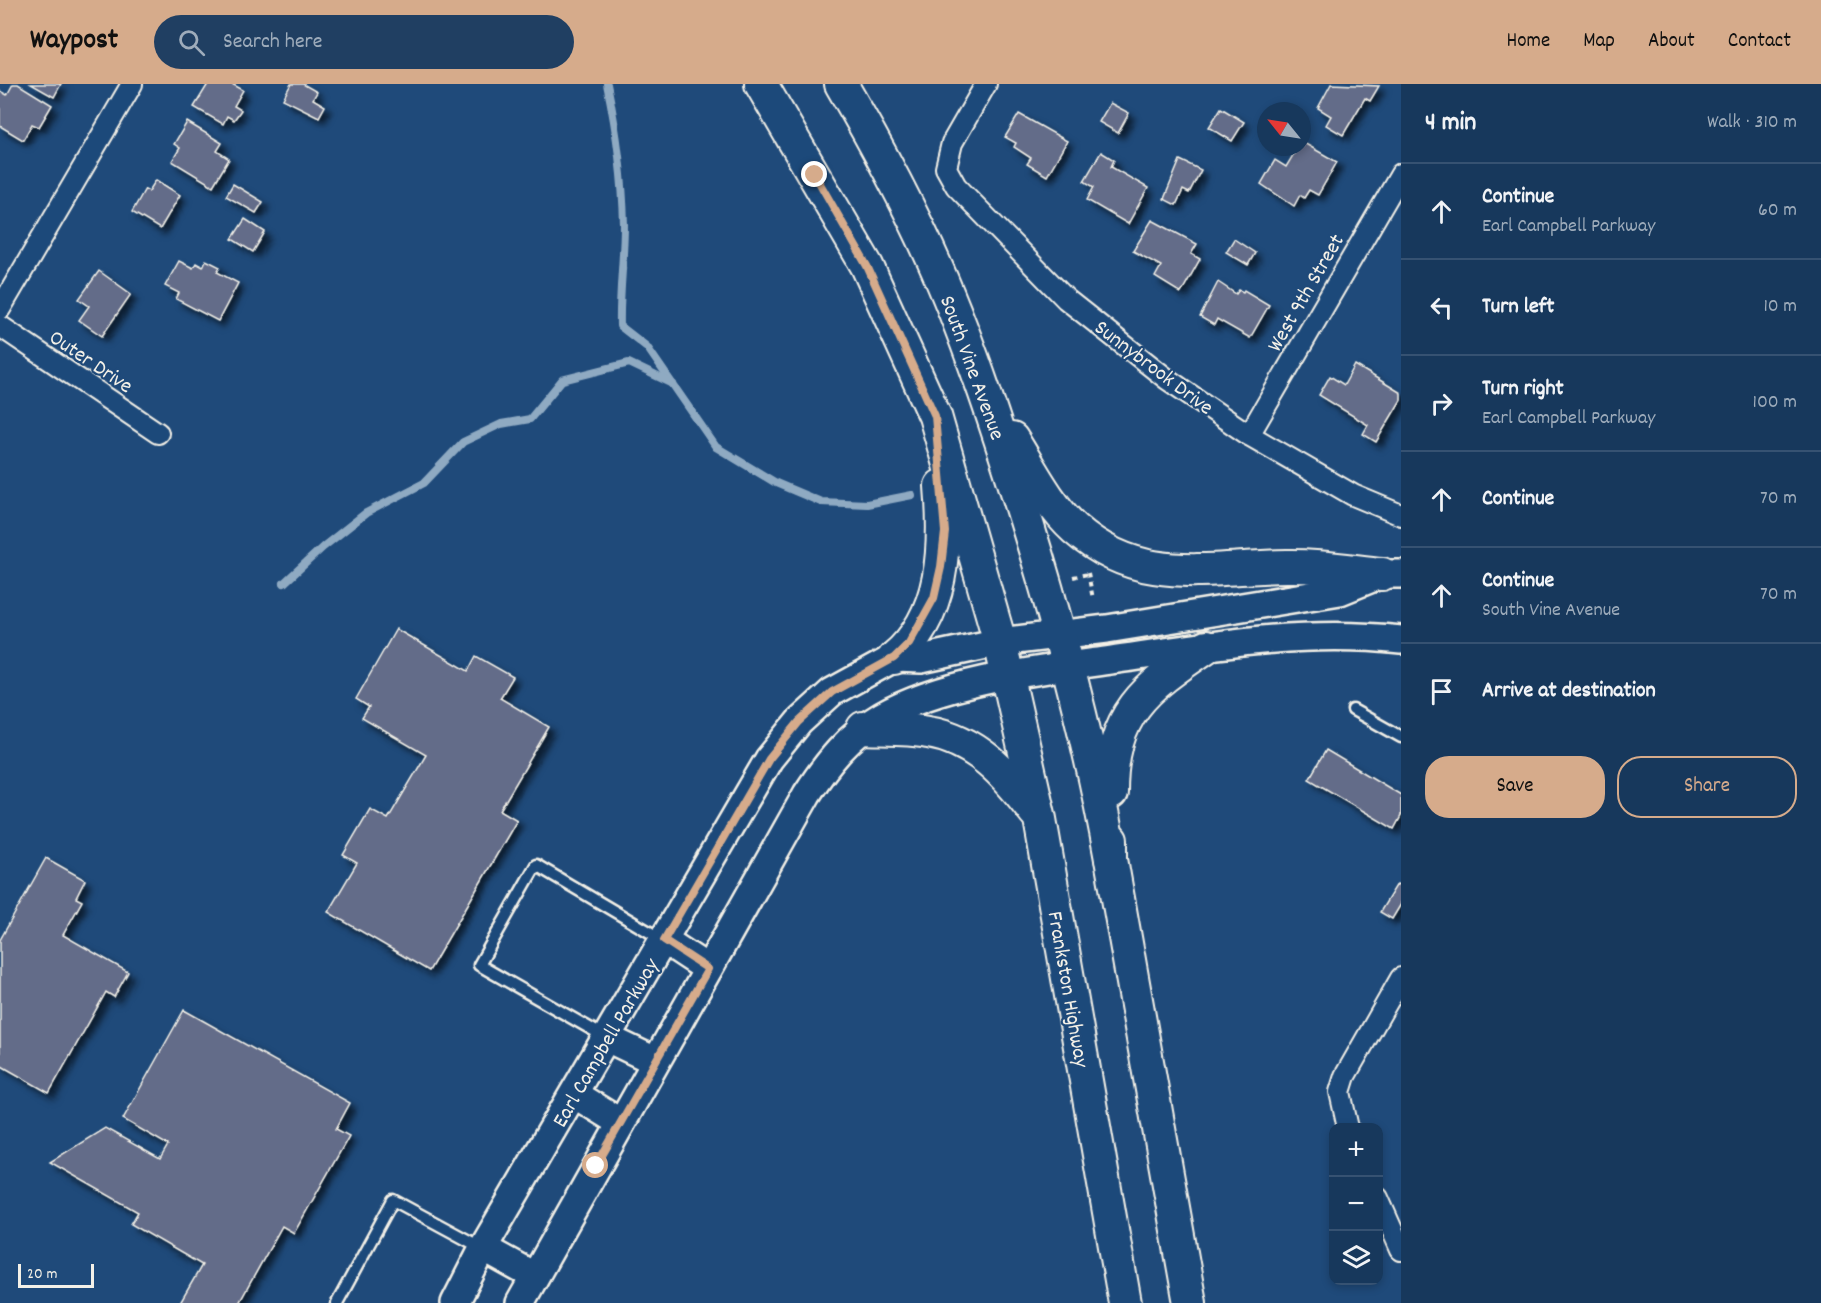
<!DOCTYPE html>
<html lang="en">
<head>
<meta charset="utf-8">
<style>
  :root { --surface:#17385c; --page:#203f62; --text:#f1f3f6; --muted:#9eacbb; --line:#365272; --accent:#d6ab8b }
  body { margin:0; font-family:Dekko,sans-serif; background:var(--page); color:var(--text) }
  .controls { position:absolute; right:18px; bottom:18px; display:grid; overflow:hidden; border-radius:12px; box-shadow:0 3px 9px #0003 }
  .controls button { width:54px; height:54px; display:grid; place-items:center; padding:0; border:0; border-bottom:2px solid var(--line); background:var(--surface); color:var(--text); font:30px sans-serif }
  .compass { position:absolute; left:1257px; top:18px; width:54px; height:54px; border-radius:50%; background:var(--surface); box-shadow:0 3px 9px #0003; rotate:300deg }
  .scale { position:absolute; left:18px; bottom:15px; width:76px; box-sizing:border-box; padding-left:6px; border:3px solid #f4f1e8; border-top:0; font-size:16px; line-height:21px; white-space:nowrap; color:#f4f1e8; -webkit-text-stroke:4px #1f4a7a; paint-order:stroke }
  .stop { position:absolute; width:18px; height:18px; margin:-14px; border:4px solid #d6ab8b; border-radius:50%; background:#fff }
  .stop.end { background:#d6ab8b; border-color:#fff; box-shadow:0 2px 6px #0008 }
  .list { margin:0; padding:0; list-style:none }
  h2 { display:flex; justify-content:space-between; align-items:center; height:78px; margin:0; padding:0 24px; font-size:26px }
  h2 small { font-size:20px; font-weight:400; color:var(--muted) }
  .list li { display:grid; grid-template-columns:39px 1fr auto; gap:18px; align-items:center; box-sizing:border-box; height:96px; padding:0 24px; border-top:2px solid var(--line) }
  .list b { display:block; font-size:22px; white-space:nowrap }
  .list p { margin:0; font-size:20px; white-space:nowrap; color:var(--muted) }
  .list em { font-size:20px; font-style:normal; color:var(--muted) }
  .actions { display:flex; gap:12px; padding:18px 24px }
  .actions a { flex:1; padding:14px 0; border:2px solid var(--accent); border-radius:24px; text-align:center; font-size:21px; color:var(--accent) }
  .actions .main { background:var(--accent); color:#111 }
  .icon { flex:none; width:33px; height:33px; fill:none; stroke:currentColor; stroke-width:2; stroke-linecap:round; stroke-linejoin:round }
  .map { position:relative; flex:none; width:1401px; height:1219px; overflow:hidden }
  header { display:flex; align-items:center; gap:36px; box-sizing:border-box; height:84px; padding:0 30px; background:var(--accent); color:#111 }
  header strong { font-size:28px }
  nav { display:flex; gap:33px; margin-inline-start:auto; font-size:21px }
  .search { width:420px; height:54px; background:var(--page); display:flex; align-items:center; gap:15px; box-sizing:border-box; padding:0 21px; border-radius:33px; color:var(--muted); font-size:22px }
  main { display:flex }
  aside { flex:1; background:var(--surface) }
  .map>svg:first-child { display:block }
  .lines { fill:none; stroke-linecap:round; stroke-linejoin:round }
  .stream { stroke:#8faac2; stroke-width:8 }
  .building { fill:#646c89; stroke:#f4f1e8; stroke-width:1.5; filter:url(#shadow) }
  .service-casing { stroke:#f4f1e8; stroke-width:15 }
  .minor-casing { stroke:#f4f1e8; stroke-width:24 }
  .secondary-casing { stroke:#f4f1e8; stroke-width:32 }
  .primary-casing { stroke:#f4f1e8; stroke-width:36 }
  .path { stroke:#f4f1e8; stroke-width:4; stroke-dasharray:4.5 4.5; stroke-linecap:butt }
  .service { stroke:#1f4a7a; stroke-width:10 }
  .minor { stroke:#1f4a7a; stroke-width:20 }
  .secondary { stroke:#1f4a7a; stroke-width:27 }
  .primary { stroke:#1f4a7a; stroke-width:32 }
  .route { stroke:#d6ab8b; stroke-width:8 }
  .labels { text-anchor:middle; stroke-width:4.5; stroke-linejoin:round; paint-order:stroke }
  .street-label { font-size:22px; fill:#f4f1e8; stroke:#1f4a7a }
</style>
</head>
<body>
<header>
<strong>Waypost</strong>
<div class="search"><svg class="icon" aria-label="search" viewBox="0 0 24 24"><circle cx="10" cy="10" r="6"/><path d="M15 15l6 6"/></svg>Search here</div>
<nav><a>Home</a><a>Map</a><a>About</a><a>Contact</a></nav>
</header>
<main>
<div class="map">
<svg width="1401" height="1219" viewBox="0 0 1401 1219">
  <defs>
    <filter id="shadow"><feDropShadow dx="5.5" dy="5.5" stdDeviation="3" flood-color="#0009"/></filter>
  </defs>
  <rect width="100%" height="100%" fill="#1f4a7a"/>
  <filter id="ink" filterUnits="userSpaceOnUse"><feTurbulence type="fractalNoise" baseFrequency=".0167" numOctaves="2"/><feDisplacementMap in="SourceGraphic" scale="12" xChannelSelector="R" yChannelSelector="G"/><feConvolveMatrix kernelMatrix="1 2 1 2 8 2 1 2 1" color-interpolation-filters="sRGB"/></filter>
  <g filter="url(#ink)">
    <g class="lines">
      <g class="stream">
        <path d="M607 0C617 48 623 92 624 141 624 175 619 208 620 242L647 263 716 363 776 399 821 418 867 420 912 411"/>
        <path d="M284 499 323 463 366 429 424 399 463 358 501 340 530 335 562 296 629 279 673 300"/>
      </g>
    </g>
    <g class="building">
      <path d="M13 0H18L52 21 39 43 32 40 23 56 0 42V7L7 11Z"/>
      <path d="M31 0H61L54 13Z"/>
      <path d="M208 0H232L243 6 234 22 241 26 234 36 227 32 223 40 194 23Z"/>
      <path d="M291 0H303L317 8 313 15 325 22 319 33 283 15Z"/>
      <path d="M1331 0 1379 2 1370 17 1365 14 1343 51 1326 41 1331 32 1318 24Z"/>
      <path d="M1110 19 1129 29 1118 49 1099 38Z"/>
      <path d="M1221 24 1244 38 1232 57 1209 43Z"/>
      <path d="M1019 30 1067 57 1047 92 1027 80 1031 74 1014 63 1016 59 1005 53Z"/>
      <path d="M187 38 222 59 217 67 229 75 213 102 172 77 180 64 174 60Z"/>
      <path d="M1302 58 1337 78 1318 111 1309 106 1304 114 1300 111 1294 122 1261 100 1275 76 1286 83 1298 63H1302Z"/>
      <path d="M1101 68 1114 76 1111 83 1148 104 1128 140 1087 116 1094 103 1084 97Z"/>
      <path d="M1180 76 1201 86 1189 109 1183 106 1176 121 1164 115Z"/>
      <path d="M156 96 180 111 160 145 132 128 145 105 149 107Z"/>
      <path d="M233 100 263 118 256 129 226 112Z"/>
      <path d="M245 135 265 148 253 168 232 155Z"/>
      <path d="M1152 136 1197 160 1191 170 1200 175 1181 209 1155 193 1161 182 1133 167Z"/>
      <path d="M1234 155 1255 169 1248 181 1226 168Z"/>
      <path d="M206 176 220 183 217 188 238 199 218 237 176 215 179 209 165 202 179 177 193 184 196 179 203 183Z"/>
      <path d="M99 187 131 210 102 252 79 236 89 222 79 215Z"/>
      <path d="M1218 198 1236 210 1239 206 1243 208 1244 206 1269 221 1250 254 1217 235 1214 241 1200 233Z"/>
      <path d="M1355 281 1401 309V316L1376 358 1363 350 1368 341 1319 311 1330 292 1344 301Z"/>
      <path d="M396 545 468 587 476 572 513 593 500 614 549 643 500 726 517 736 429 887 328 828 357 779 343 771 370 725 388 735 426 671 362 634 369 623 356 615Z"/>
      <path d="M1326 666 1401 711V732L1394 745 1309 695Z"/>
      <path d="M46 774 85 796 76 814 82 817 63 851 128 888 114 913 106 908 49 1009 0 981V856Z"/>
      <path d="M1397 800 1401 802V820L1392 835 1380 828Z"/>
      <path d="M184 926 350 1019 336 1045 349 1052 294 1149 282 1142 239 1219H180L202 1181 131 1140 138 1128 50 1078 105 1044 160 1075 168 1061 123 1035Z"/>
    </g>
    <g class="lines">
      <defs>
        <g id="service">
          <path d="M1353 626 1401 653"/>
          <path d="M607 954 479 881 536 781 663 856"/>
          <path d="M337 1219 393 1116 482 1164"/>
        </g>
        <g id="minor">
          <path d="M986 0 952 59 946 84 956 102 1066 215 1167 295 1249 351 1353 411 1401 431"/>
          <path d="M0 225 132 0"/>
          <path d="M0 242 158 349"/>
          <path d="M1249 351 1401 90"/>
          <path d="M1348 1044 1340 1008 1345 992 1401 894"/>
          <path d="M1378 1114 1401 1166"/>
        </g>
        <g id="secondary">
          <path d="M664 856 708 885"/>
          <path d="M607 954 655 977"/>
          <path d="M574 1010 621 1039"/>
          <path d="M483 1164 534 1192"/>
          <path d="M455 1219 483 1164 769 675 799 638 832 608 894 574 921 575 1000 558 1107 545 1340 507 1382 490H1401"/>
          <path d="M520 1219 807 710C827 679 849 651 882 632 944 597 1040 586 1111 576 1208 562 1303 545 1401 556"/>
        </g>
        <g id="primary">
          <path d="M761 0 867 182 935 332 1000 558 1040 735 1125 1219"/>
          <path d="M841 0C876 60 909 121 937 185 972 265 999 350 1025 433 1060 546 1090 658 1111 775"/>
          <path d="M1012 355C1031 385 1049 422 1075 445 1141 503 1208 483 1287 482 1318 481 1352 487 1382 490"/>
          <path d="M894 574C945 532 946 462 941 402"/>
          <path d="M863 644C884 645 907 644 928 648 977 656 1007 691 1035 728"/>
          <path d="M1111 709C1111 629 1144 605 1206 563"/>
          <path d="M1111 756V775L1190 1219"/>
        </g>
      </defs>
      <use href="#service" class="service-casing"/>
      <use href="#minor" class="minor-casing"/>
      <use href="#secondary" class="secondary-casing"/>
      <use href="#primary" class="primary-casing"/>
      <g class="path">
        <path d="M1088 489 1093 515"/>
        <path d="M1073 493 1088 490"/>
      </g>
      <use href="#service" class="service"/>
      <use href="#minor" class="minor"/>
      <use href="#secondary" class="secondary"/>
      <use href="#primary" class="primary"/>
    </g>
  </g>
  <g class="lines" filter="url(#ink)">
    <path class="route" d="M596 1082 708 885 664 856 769 675 799 638 832 608 894 574 909 559 934 514 941 483 945 448 935 332 867 182 815 91"/>
  </g>
  <g class="labels">
    <g class="street-label">
      <text transform="translate(1304 208) rotate(-60)" y="8">West 9th Street</text>
      <text transform="translate(92 276) rotate(34)" y="8">Outer Drive</text>
      <text transform="translate(1155 282) rotate(37)" y="8">Sunnybrook Drive</text>
      <text transform="translate(974 283) rotate(70)" y="8">South Vine Avenue</text>
      <text transform="translate(1070 905) rotate(80)" y="8">Frankston Highway</text>
      <text transform="translate(604 958) rotate(-60)" y="8">Earl Campbell Parkway</text>
    </g>
  </g>
</svg>
<div class="controls">
<button>+</button>
<button>−</button>
<button><svg class="icon" aria-label="layers" viewBox="0 0 24 24"><path d="M12 4l9 5-9 5-9-5zM3 14l9 5 9-5"/></svg></button>
</div>
<svg class="compass" viewBox="-18 -18 36 36"><path d="M0-13l5 13h-10z" fill="#e53935"/><path d="M0 13l5-13h-10z" fill="#9eacbb"/></svg>
<div class="scale">20 m</div>
<div class="stop" style="left:596px;top:1082px"></div>
<div class="stop end" style="left:815px;top:91px"></div>
</div>
<aside>
<h2>4 min<small>Walk · 310 m</small></h2>
<ul class="list">
<li><svg class="icon" aria-label="ahead" viewBox="0 0 24 24"><path d="M12 20V5M6 11l6-6 6 6"/></svg><div><b>Continue</b><p>Earl Campbell Parkway</p></div><em>60 m</em></li>
<li><svg class="icon" aria-label="left" viewBox="0 0 24 24"><path d="M17 20v-9H6M10 6l-5 5 5 5"/></svg><div><b>Turn left</b></div><em>10 m</em></li>
<li><svg class="icon" aria-label="right" viewBox="0 0 24 24"><path d="M7 20v-9h11M14 6l5 5-5 5"/></svg><div><b>Turn right</b><p>Earl Campbell Parkway</p></div><em>100 m</em></li>
<li><svg class="icon" aria-label="ahead" viewBox="0 0 24 24"><path d="M12 20V5M6 11l6-6 6 6"/></svg><div><b>Continue</b></div><em>70 m</em></li>
<li><svg class="icon" aria-label="ahead" viewBox="0 0 24 24"><path d="M12 20V5M6 11l6-6 6 6"/></svg><div><b>Continue</b><p>South Vine Avenue</p></div><em>70 m</em></li>
<li><svg class="icon" aria-label="arrive" viewBox="0 0 24 24"><path d="M6 21V4h12l-3 4 3 4H6"/></svg><div><b>Arrive at destination</b></div></li>
</ul>
<div class="actions"><a class="main">Save</a><a>Share</a></div>
</aside>
</main>
</body>
</html>
